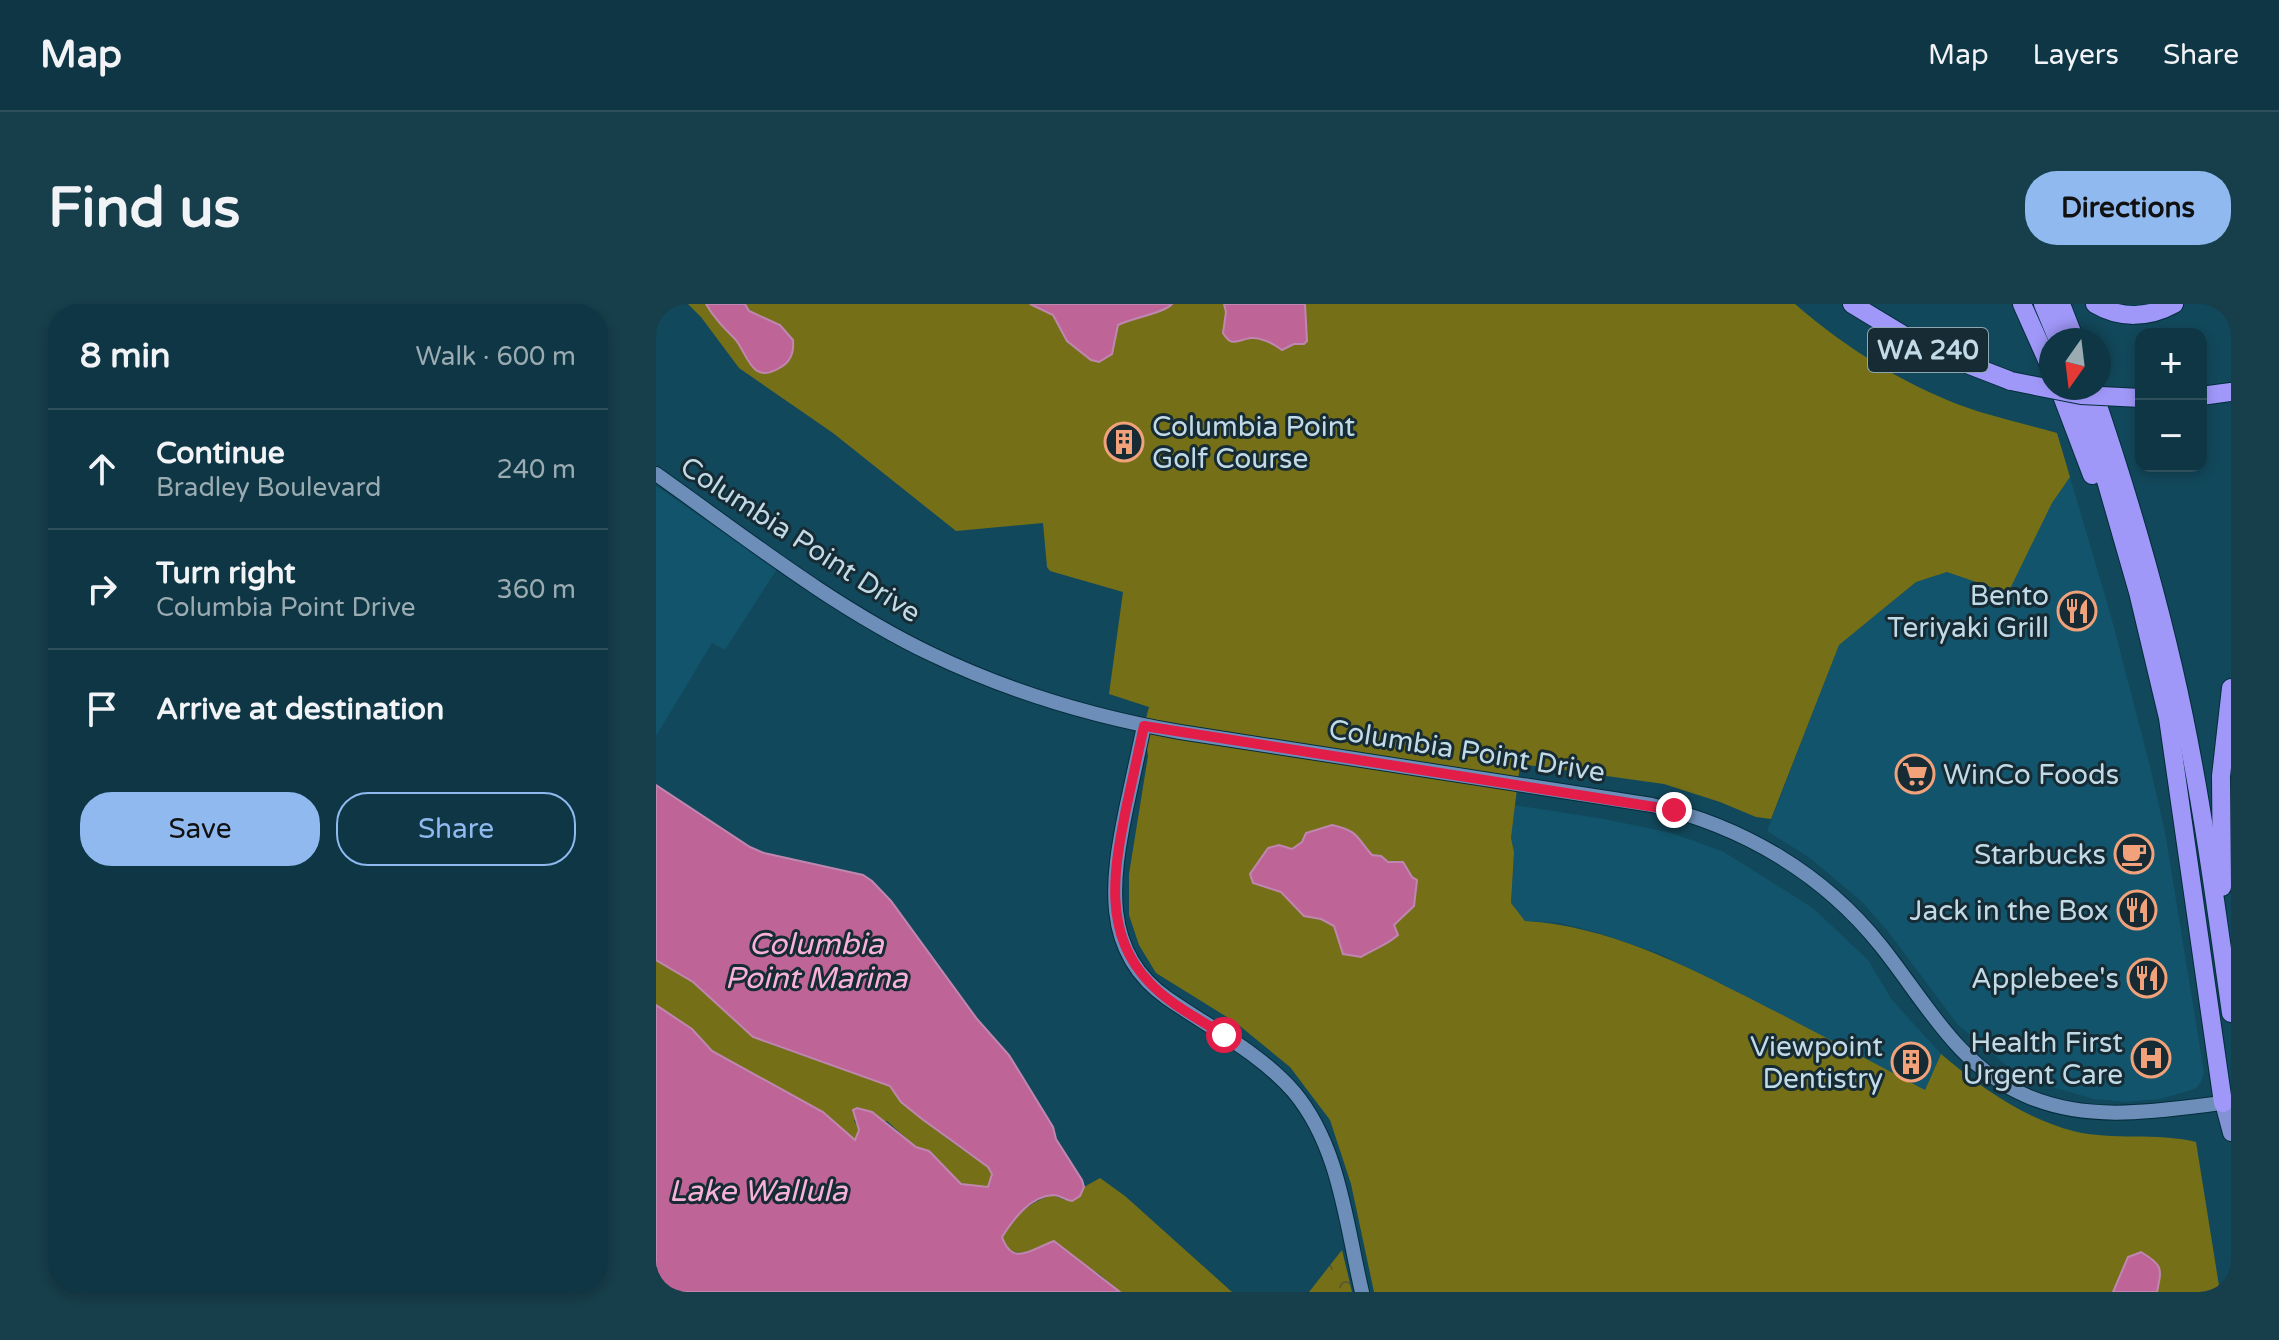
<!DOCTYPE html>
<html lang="en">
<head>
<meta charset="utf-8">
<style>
  :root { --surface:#0e3644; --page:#173e4b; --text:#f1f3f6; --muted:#9babb2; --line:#2e505d; --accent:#90b9f0 }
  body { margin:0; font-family:"Varela Round",sans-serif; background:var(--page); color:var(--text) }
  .controls { position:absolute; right:24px; top:24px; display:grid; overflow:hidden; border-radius:16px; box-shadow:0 4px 12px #0003 }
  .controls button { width:72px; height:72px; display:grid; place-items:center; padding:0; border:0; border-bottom:2px solid var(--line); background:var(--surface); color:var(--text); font:40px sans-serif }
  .compass { position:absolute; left:1383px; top:24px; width:72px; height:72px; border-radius:50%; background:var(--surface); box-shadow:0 4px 12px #0003; rotate:194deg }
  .stop { position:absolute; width:24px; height:24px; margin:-18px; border:6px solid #e11d48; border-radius:50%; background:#fff }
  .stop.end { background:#e11d48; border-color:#fff; box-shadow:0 2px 8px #0008 }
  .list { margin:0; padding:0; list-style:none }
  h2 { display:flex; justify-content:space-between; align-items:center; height:104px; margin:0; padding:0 32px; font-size:34px }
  h2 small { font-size:26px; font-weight:400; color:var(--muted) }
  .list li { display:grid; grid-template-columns:52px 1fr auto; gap:24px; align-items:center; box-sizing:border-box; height:120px; padding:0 32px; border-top:2px solid var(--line) }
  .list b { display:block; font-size:30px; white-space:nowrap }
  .list p { margin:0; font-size:26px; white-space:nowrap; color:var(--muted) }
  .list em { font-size:26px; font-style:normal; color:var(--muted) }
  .actions { display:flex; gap:16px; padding:24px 32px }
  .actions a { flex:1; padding:18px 0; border:2px solid var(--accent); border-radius:32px; text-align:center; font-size:28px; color:var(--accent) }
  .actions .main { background:var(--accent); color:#111 }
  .icon { flex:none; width:44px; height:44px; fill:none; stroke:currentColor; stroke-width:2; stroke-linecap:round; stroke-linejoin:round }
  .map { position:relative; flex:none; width:1575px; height:988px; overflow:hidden; border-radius:32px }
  header { display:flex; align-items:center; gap:48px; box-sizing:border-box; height:112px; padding:0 40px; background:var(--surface); border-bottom:2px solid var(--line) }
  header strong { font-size:38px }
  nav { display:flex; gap:44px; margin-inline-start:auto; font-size:28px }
  .intro { display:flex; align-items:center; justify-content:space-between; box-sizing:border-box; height:192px; padding:0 48px }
  h1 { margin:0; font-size:56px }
  .button { padding:20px 36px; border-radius:32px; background:var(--accent); color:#111; font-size:28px; font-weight:700 }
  main { display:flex; gap:48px; padding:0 48px }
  aside { flex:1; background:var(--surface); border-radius:32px; box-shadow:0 4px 12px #0003 }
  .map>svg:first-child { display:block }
  .built { fill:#11546b }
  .green { fill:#757017 }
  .forest { fill:url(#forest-crowns) }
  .water { fill:#be6497; stroke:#bf87af; stroke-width:2 }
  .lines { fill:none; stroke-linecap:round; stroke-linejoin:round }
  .secondary-casing { stroke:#032d3b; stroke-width:16 }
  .primary-casing { stroke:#032d3b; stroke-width:18 }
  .highway-casing { stroke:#032d3b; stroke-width:20 }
  .secondary { stroke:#6c8eb9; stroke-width:14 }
  .primary { stroke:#8292d5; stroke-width:16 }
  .highway { stroke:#a098f9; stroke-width:18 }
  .highway-bridge-casing { stroke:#032d3b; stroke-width:20; stroke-linecap:butt }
  .highway-bridge { stroke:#a098f9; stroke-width:18 }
  .route { stroke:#e11d48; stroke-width:10 }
  .labels { text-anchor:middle; stroke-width:6; stroke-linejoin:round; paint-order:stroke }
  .shield { fill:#162b34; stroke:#8ea6b1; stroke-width:2 }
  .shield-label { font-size:26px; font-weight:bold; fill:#c1dae6 }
  .poi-label { font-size:28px; fill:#c1dae6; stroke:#162b34; text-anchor:end }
  .street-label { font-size:28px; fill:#c1dae6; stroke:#162b34 }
  .water-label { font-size:30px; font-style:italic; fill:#f9b2d7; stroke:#162b34 }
</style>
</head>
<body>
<header>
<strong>Map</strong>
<nav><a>Map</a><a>Layers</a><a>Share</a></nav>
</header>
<div class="intro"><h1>Find us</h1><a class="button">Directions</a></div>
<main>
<aside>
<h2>8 min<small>Walk · 600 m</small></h2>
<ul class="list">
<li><svg class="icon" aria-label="ahead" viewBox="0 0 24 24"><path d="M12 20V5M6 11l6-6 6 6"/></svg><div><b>Continue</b><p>Bradley Boulevard</p></div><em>240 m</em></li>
<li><svg class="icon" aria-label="right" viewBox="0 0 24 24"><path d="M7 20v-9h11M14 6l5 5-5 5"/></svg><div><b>Turn right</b><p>Columbia Point Drive</p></div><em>360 m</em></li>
<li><svg class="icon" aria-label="arrive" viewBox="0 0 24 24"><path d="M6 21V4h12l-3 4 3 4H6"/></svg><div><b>Arrive at destination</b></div></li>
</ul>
<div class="actions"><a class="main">Save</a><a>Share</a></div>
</aside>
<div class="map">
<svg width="1575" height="988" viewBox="0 0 1575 988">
  <defs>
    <pattern id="forest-crowns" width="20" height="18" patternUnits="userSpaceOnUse" patternTransform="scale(2)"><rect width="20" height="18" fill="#757017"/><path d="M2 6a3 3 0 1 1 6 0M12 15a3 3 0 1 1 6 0" fill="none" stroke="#5a5b2c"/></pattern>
  </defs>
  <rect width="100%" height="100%" fill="#12485b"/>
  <g class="built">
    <path d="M1414 173 1455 312 1494 462 1509 528 1548 768 1545 778 1539 785 1504 795 1470 798 1438 795 1378 778 1357 767 1302 721 1231 626 1205 597 1154 554 1111 527 1183 341 1260 278 1291 268 1352 289 1396 199Z"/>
    <path d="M0 182 121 265 69 346 56 339 0 432Z"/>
    <path d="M859 501 948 515 1016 529 1068 548 1157 604 1212 656 1236 696 1285 750 1269 786 1004 650 940 628 904 619 869 617 855 600 858 548 855 534Z"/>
  </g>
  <g class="green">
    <path d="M32 0H1139C1191 45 1257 87 1324 108 1349 115 1375 122 1401 129L1414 173 1396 199 1352 289 1291 268 1260 278 1183 341 1115 515 1100 513 1064 498 1008 480 864 460 855 534 858 548 855 599 869 617C952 622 1026 660 1099 697 1156 726 1212 756 1269 786L1285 750C1323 782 1367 814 1417 827 1457 837 1500 828 1540 838L1564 988H718L695 880 674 816 634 763 579 718 500 669 483 641 473 611V570L492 452 488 422 493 403 453 390 467 288 394 267 391 263 387 219 300 227 177 129 83 64 45 13Z"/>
    <path d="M0 656 37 678 86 724 111 739 234 782C262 815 296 839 332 863L336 870 332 883 305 880 274 847 260 843 231 817 198 816 203 826 199 837 167 808 56 747 36 725 0 701Z"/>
    <path d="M444 874 469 892 576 988H464L443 970 391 939C373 948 355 958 346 933 359 912 372 899 396 891L409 896 424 892 428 883Z"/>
  </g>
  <path class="forest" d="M686 946 696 988H653Z"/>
  <g class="water">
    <path d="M50 0H89L93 7 124 21 137 36C138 47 136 57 125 63 95 83 91 48 79 35 68 24 58 14 50 0Z"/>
    <path d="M374 0H516C508 9 476 14 462 21L456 50 443 58 435 56 411 37 397 11Z"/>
    <path d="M568 0H649L651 37 648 40H638L626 46C618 40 605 33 595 34 580 36 576 44 567 29L570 8Z"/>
    <path d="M0 481 94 543 108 549 207 571 216 577 235 597 321 715 353 751 397 823 400 835 426 876 428 883 424 892 416 897C409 896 404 891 397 891 374 892 357 916 346 933 357 964 377 944 398 937L464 988H0V701L36 725 56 747 167 808 199 836 203 826 197 806 201 804 216 808 260 843 273 847 305 880 332 883 336 870 332 863 266 815 245 798 234 782 97 733 37 678 0 656Z"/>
    <path d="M676 521C703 527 700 533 716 551L725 552 732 558H747L756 573 761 576 758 602 738 621 742 631C731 641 718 645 705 653L687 650 678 622 665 615 648 612 625 588 597 579 594 570 612 544 623 541 636 545 646 538 650 529Z"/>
    <path d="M1485 948C1507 961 1506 964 1501 988H1457L1472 953Z"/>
  </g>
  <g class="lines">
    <defs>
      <g id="secondary">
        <path d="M0 170C89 233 177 303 275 350 354 388 438 413 524 428L996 501C1086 522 1167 569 1225 642 1269 697 1302 763 1371 792 1436 820 1507 806 1575 798"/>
        <path d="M488 422C482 449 476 477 470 505 456 574 444 647 511 694 554 724 603 748 638 788 684 843 690 921 706 988"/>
      </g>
      <path id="primary" d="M1567 799 1575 829"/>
      <g id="highway">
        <path d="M1196 0 1267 43 1355 77"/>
        <path d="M1366 0 1395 65"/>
        <path d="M1387 0 1402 36"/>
        <path d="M1405 0 1419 36"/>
        <path d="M1439 0C1464 15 1493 14 1518 0"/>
        <path d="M1403 84 1436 171"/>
        <path d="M1419 84 1451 180 1482 288 1512 414 1567 799"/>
        <path d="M1436 84C1473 192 1505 301 1528 413 1548 511 1561 610 1575 709"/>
        <path d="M1545 92 1575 88"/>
        <path d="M1566 583 1565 472 1575 384"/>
      </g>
    </defs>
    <use href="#secondary" class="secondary-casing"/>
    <use href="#primary" class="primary-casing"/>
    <use href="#highway" class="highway-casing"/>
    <use href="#secondary" class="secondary"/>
    <use href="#primary" class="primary"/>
    <use href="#highway" class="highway"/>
    <defs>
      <path id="highway-bridge" d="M1355 77 1425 91 1485 94"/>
    </defs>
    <use href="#highway-bridge" class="highway-bridge-casing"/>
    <use href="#highway-bridge" class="highway-bridge"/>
  </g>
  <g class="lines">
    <path class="route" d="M568 731C543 715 513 700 493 678 446 629 458 565 470 505 476 477 482 450 488 422L1018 506"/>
  </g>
  <defs>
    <symbol id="building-ring" viewBox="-11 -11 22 22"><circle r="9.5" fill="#162b34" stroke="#f1a27b" stroke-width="1.5"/><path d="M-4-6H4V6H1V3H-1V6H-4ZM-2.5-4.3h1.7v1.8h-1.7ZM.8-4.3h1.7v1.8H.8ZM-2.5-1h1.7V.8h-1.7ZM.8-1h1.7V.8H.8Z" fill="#f1a27b"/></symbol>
    <symbol id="restaurant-ring" viewBox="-11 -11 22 22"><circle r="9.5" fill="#162b34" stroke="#f1a27b" stroke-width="1.5"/><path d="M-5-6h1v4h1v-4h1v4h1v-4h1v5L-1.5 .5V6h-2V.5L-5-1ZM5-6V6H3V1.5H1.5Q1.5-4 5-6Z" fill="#f1a27b"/></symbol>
    <symbol id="supermarket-ring" viewBox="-11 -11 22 22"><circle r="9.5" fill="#162b34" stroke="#f1a27b" stroke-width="1.5"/><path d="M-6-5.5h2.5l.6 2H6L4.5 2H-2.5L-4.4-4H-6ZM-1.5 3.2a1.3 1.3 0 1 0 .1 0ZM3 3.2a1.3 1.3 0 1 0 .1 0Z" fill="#f1a27b"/></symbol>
    <symbol id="cafe-ring" viewBox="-11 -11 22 22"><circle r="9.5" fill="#162b34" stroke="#f1a27b" stroke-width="1.5"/><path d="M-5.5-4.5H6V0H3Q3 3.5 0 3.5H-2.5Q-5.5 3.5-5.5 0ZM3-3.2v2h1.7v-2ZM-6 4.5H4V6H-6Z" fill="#f1a27b"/></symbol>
    <symbol id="hospital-ring" viewBox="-11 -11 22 22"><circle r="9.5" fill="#162b34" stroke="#f1a27b" stroke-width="1.5"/><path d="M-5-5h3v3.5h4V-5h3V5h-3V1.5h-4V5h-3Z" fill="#f1a27b"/></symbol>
  </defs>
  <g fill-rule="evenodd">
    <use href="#building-ring" x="446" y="116" width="44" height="44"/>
    <use href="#restaurant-ring" x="1399" y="285" width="44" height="44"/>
    <use href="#supermarket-ring" x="1237" y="448" width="44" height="44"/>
    <use href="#cafe-ring" x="1456" y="528" width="44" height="44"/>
    <use href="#restaurant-ring" x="1459" y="584" width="44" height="44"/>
    <use href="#restaurant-ring" x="1469" y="652" width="44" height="44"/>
    <use href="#hospital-ring" x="1473" y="732" width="44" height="44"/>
    <use href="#building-ring" x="1233" y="736" width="44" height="44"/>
  </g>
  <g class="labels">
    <rect class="shield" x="1212" y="24" width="120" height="44" rx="6"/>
    <g class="shield-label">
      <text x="1272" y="55">WA 240</text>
    </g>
    <g class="poi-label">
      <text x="496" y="132" text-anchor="start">Columbia Point<tspan x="496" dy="32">Golf Course</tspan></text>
      <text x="1393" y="301">Bento<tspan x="1393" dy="32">Teriyaki Grill</tspan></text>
      <text x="1287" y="480" text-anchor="start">WinCo Foods</text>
      <text x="1450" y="560">Starbucks</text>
      <text x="1453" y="616">Jack in the Box</text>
      <text x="1463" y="684">Applebee's</text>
      <text x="1467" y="748">Health First<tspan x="1467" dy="32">Urgent Care</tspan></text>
      <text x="1227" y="752">Viewpoint<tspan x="1227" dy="32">Dentistry</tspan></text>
    </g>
    <g class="street-label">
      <text transform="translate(145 235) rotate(33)" y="10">Columbia Point Drive</text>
      <text transform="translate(811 446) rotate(9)" y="10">Columbia Point Drive</text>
    </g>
    <g class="water-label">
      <text x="160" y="650">Columbia<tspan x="160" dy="34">Point Marina</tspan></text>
      <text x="102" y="897">Lake Wallula</text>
    </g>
  </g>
</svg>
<div class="controls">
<button>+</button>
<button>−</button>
</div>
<svg class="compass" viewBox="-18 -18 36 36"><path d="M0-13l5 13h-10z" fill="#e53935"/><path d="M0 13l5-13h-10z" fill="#9babb2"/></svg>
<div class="stop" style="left:568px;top:731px"></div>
<div class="stop end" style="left:1018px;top:506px"></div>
</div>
</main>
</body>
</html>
